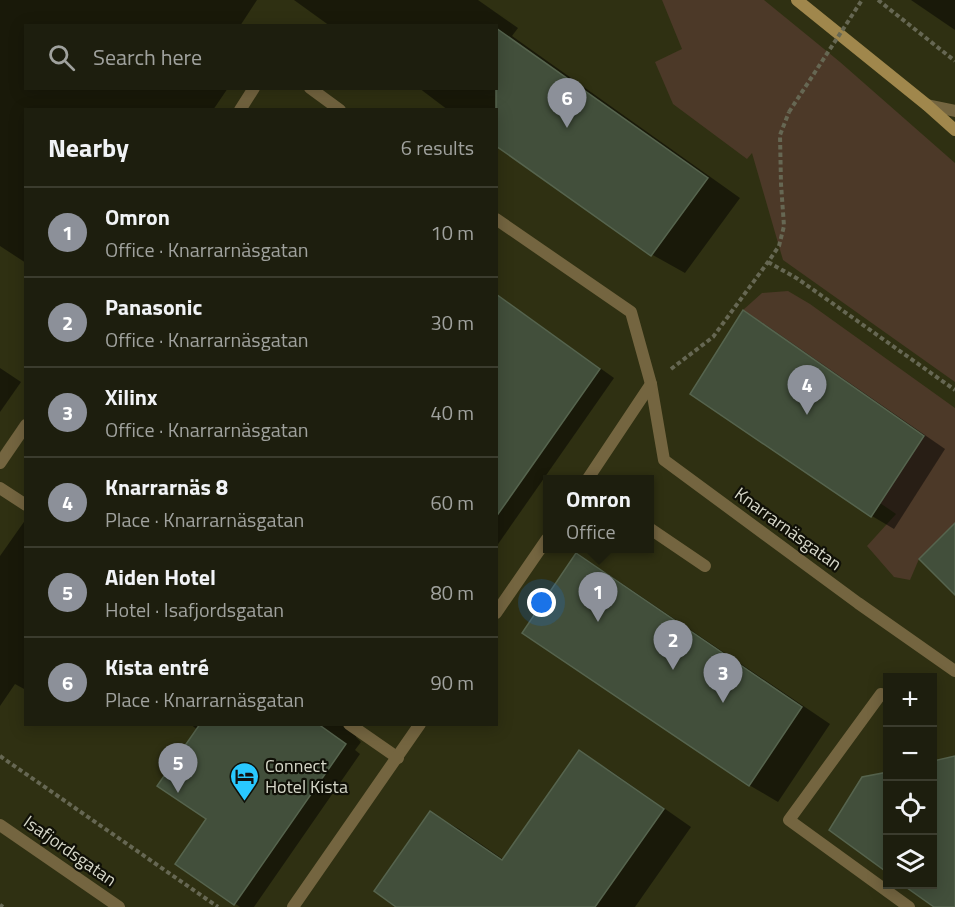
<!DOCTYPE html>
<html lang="en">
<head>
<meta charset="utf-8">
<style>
  :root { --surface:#1d1e0e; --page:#252717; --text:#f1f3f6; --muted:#a0a29e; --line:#3b3c2e; --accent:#8c9099 }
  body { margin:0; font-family:"Titillium Web",sans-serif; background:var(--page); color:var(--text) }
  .controls { position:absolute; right:18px; bottom:18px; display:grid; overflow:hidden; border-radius:0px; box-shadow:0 3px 15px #0003 }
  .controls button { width:54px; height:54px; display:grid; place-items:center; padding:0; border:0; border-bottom:2px solid var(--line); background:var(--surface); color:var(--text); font:30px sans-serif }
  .you { position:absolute; left:542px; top:603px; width:21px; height:21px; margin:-15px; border:4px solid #fff; border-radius:50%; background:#1a73e8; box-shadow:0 0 0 9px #1a73e833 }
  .badge { display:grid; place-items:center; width:39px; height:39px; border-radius:50%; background:var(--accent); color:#fff; font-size:20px; font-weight:700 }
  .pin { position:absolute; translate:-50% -50px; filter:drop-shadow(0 2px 3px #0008) }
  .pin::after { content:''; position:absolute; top:32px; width:21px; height:18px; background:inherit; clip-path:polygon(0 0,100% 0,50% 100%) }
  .popup { position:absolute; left:543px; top:475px; width:111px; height:78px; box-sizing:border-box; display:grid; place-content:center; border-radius:0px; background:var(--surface); filter:drop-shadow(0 2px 4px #0005); font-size:20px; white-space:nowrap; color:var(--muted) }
  .popup b { font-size:22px; color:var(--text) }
  .popup::after { content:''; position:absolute; left:50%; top:100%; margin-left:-12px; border:12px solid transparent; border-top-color:var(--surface) }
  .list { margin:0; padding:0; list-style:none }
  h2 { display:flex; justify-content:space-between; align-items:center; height:78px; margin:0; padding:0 24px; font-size:26px }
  h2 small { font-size:20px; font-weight:400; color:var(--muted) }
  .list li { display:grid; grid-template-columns:39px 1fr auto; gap:18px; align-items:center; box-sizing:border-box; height:90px; padding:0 24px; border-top:2px solid var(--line) }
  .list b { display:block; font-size:22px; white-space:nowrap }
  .list p { margin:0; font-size:20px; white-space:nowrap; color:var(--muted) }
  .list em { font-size:20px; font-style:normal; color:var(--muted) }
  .icon { flex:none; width:33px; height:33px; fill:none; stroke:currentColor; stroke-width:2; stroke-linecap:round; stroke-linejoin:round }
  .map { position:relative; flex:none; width:955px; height:907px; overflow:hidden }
  .search { position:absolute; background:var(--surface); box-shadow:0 3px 15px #0003; left:24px; top:24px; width:474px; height:66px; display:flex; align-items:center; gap:15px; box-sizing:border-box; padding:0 21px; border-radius:0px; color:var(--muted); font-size:22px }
  .panel { position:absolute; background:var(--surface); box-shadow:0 3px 15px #0003; left:24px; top:108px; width:474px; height:618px; border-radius:0px }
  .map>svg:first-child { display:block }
  .built { fill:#2f3012; fill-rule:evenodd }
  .green { fill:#4c3928 }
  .shadow { fill:#0007 }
  .building { fill:#424f3b; stroke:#56644e; stroke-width:1.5 }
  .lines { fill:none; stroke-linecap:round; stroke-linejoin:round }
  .path { stroke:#666753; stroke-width:4; stroke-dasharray:4.5 3; stroke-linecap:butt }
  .lane { stroke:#746540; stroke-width:12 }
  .street { stroke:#746540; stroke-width:12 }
  .secondary { stroke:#a0874c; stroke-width:12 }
  .path-bridge { stroke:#666753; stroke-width:4; stroke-dasharray:4.5 3; stroke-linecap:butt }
  .labels { text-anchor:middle; stroke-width:4.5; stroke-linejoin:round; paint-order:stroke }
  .street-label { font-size:18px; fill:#d6d7c9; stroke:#101007 }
  .poi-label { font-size:18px; fill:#d6d7c9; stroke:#101007; text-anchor:start }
</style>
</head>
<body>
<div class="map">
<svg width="955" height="907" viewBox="0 0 955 907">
  <rect width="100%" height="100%" fill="#272812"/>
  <path class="built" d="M0 0H955V907H0ZM26 26H496V88H26ZM26 110H496V724H26ZM547 480H649V548H547ZM888 678H932V884H888Z"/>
  <g class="green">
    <path d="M662 0H764L840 62 955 163V382L783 260 752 153 747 159 673 104 655 62 682 49Z"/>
    <path d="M788 291 810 304 955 408V523L919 559 910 580 894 577 867 546 896 514 880 503 924 435 743 310 762 293Z"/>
  </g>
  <g class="shadow">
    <path d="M0 0H257L240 26H26V88H228L213 110H26V263L0 246Z"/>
    <path d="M294 0H478L518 28 512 36 740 198 685 273 651 254 496 110H448L419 88H496V26H330Z"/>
    <path d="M911 0H955V30Z"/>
    <path d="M496 294 614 378 496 547Z"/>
    <path d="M744 312 766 325 945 449 894 529 872 516 692 393Z"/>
    <path d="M0 368 21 382 0 412Z"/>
    <path d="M26 519V690L15 684 0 706V556Z"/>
    <path d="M577 555 605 572 830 724 778 802 749 785Z"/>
    <path d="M190 724H361L356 728V737L361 742 355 750 360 754 254 907H240L177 863 208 819 198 730Z"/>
    <path d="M579 752 608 769 691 827 635 907H399L431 813 459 829 504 860Z"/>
    <path d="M955 758V907H936L906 884H932V763Z"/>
  </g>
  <g class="building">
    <path d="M496 28 708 178 651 256 496 146Z"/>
    <path d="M496 294 600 369 496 517Z"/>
    <path d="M743 310 924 436 871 517 690 394Z"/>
    <path d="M955 523V595L919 559Z"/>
    <path d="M576 553 802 707 749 786 522 633Z"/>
    <path d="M200 724H318L346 744 234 905 175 864 206 819 157 786Z"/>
    <path d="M579 750 664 809 595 907H396L374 891 430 811 502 860Z"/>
    <path d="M955 756V907H934L903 885H933V761Z"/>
    <path d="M888 772V873L829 830 862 777Z"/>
  </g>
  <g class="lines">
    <g class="path">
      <path d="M878 0 955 61"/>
      <path d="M768 262 798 279 955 390"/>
      <path d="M671 369 713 337 768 262 779 246 784 226 781 184 780 135 789 112"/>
      <path d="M0 756 218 907"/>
      <path d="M0 905 3 907"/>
    </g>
    <g class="lane">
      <path d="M927 105 955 111"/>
      <path d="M0 488 26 505"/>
      <path d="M649 528 705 566"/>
      <path d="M881 694 789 820 909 907"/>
      <path d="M349 724 398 758"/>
    </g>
    <g class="street">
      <path d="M310 88 340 110"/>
      <path d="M240 110 254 88"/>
      <path d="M496 219 631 312 651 384 664 460 858 603 955 671"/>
      <path d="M0 463 26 425"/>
      <path d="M587 480 651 384"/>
      <path d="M496 613 547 539"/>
      <path d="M0 825 119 907"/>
      <path d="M293 907 420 724"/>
    </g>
    <path class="secondary" d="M797 0 927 105 955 130"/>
    <path class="path-bridge" d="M789 112 862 0"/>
  </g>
  <defs>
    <symbol id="hotel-pin" viewBox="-11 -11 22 30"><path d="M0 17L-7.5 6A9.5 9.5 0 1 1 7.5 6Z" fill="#29c8ff" stroke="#101007"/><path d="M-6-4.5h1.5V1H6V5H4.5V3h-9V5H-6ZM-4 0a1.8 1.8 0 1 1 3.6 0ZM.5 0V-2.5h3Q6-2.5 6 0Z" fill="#111"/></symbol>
  </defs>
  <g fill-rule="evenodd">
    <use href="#hotel-pin" x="228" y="760" width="33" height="45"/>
  </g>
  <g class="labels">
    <g class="street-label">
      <text transform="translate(788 529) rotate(36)" y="6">Knarrarnäsgatan</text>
      <text transform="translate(70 851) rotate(35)" y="6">Isafjordsgatan</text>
    </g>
    <g class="poi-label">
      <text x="265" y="772">Connect<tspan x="265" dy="21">Hotel Kista</tspan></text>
    </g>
  </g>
</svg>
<div class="controls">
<button>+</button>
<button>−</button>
<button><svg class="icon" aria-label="locate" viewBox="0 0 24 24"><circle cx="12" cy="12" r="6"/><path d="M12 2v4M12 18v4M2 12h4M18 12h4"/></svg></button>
<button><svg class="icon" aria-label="layers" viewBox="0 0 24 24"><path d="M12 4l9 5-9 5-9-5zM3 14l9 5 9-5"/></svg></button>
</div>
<div class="you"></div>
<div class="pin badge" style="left:598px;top:622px">1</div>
<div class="popup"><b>Omron</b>Office</div>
<div class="pin badge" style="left:673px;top:670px">2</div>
<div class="pin badge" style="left:723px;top:703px">3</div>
<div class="pin badge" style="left:807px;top:415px">4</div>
<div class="pin badge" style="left:178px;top:793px">5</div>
<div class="pin badge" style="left:567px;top:128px">6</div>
<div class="search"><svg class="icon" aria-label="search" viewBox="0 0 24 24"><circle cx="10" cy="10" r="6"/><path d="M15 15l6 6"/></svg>Search here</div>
<section class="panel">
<h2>Nearby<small>6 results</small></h2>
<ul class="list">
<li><span class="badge">1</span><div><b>Omron</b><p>Office · Knarrarnäsgatan</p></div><em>10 m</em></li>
<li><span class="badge">2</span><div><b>Panasonic</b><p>Office · Knarrarnäsgatan</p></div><em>30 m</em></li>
<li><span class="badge">3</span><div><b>Xilinx</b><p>Office · Knarrarnäsgatan</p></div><em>40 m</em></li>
<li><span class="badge">4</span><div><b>Knarrarnäs 8</b><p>Place · Knarrarnäsgatan</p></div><em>60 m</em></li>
<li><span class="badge">5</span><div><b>Aiden Hotel</b><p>Hotel · Isafjordsgatan</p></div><em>80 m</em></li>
<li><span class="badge">6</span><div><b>Kista entré</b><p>Place · Knarrarnäsgatan</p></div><em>90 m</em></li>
</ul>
</section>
</div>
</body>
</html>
